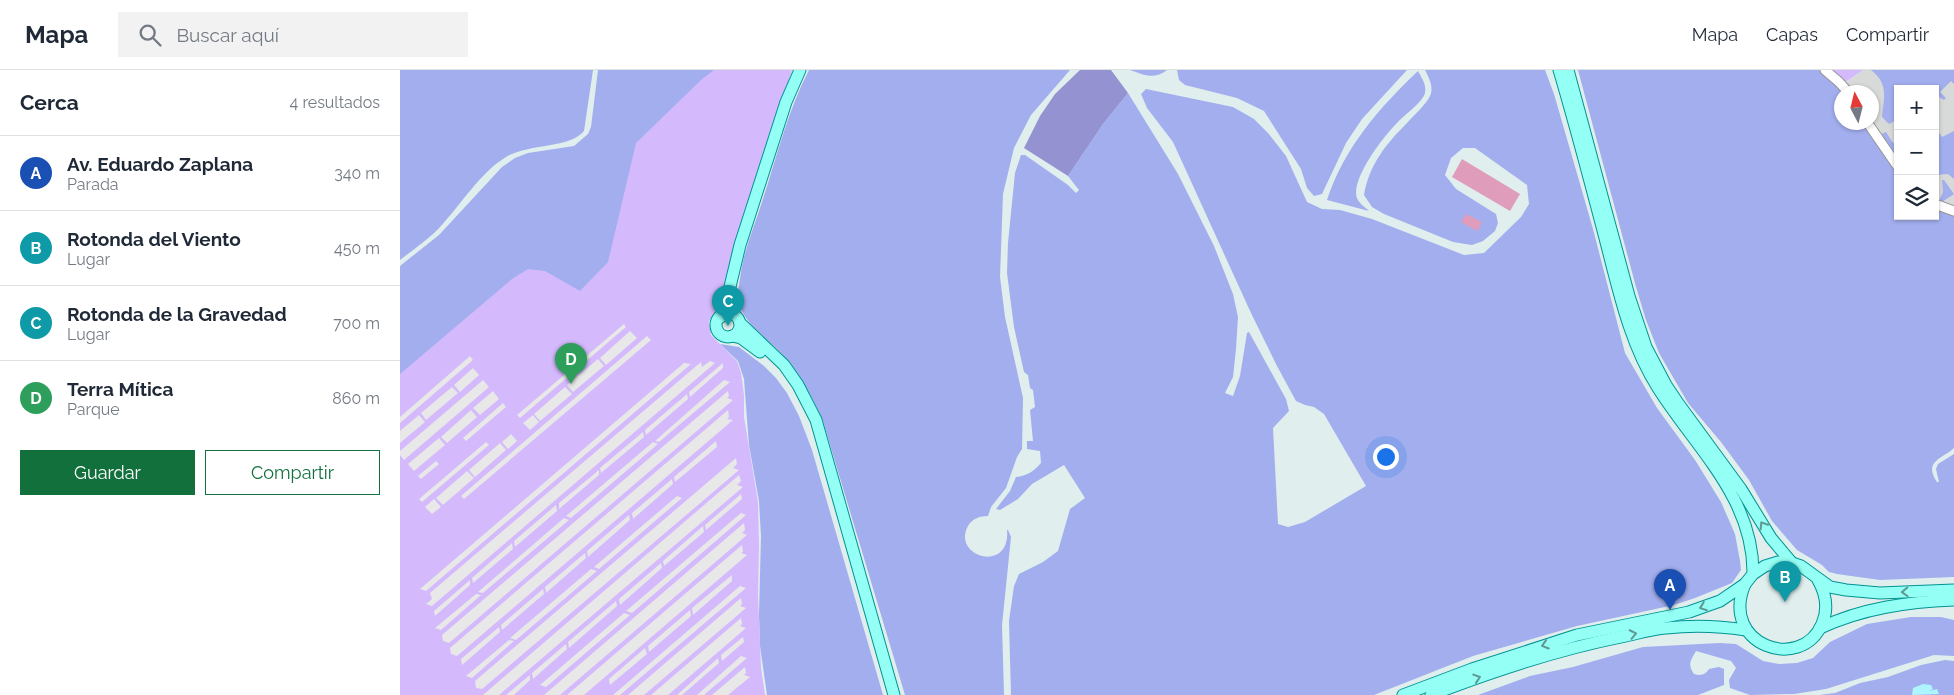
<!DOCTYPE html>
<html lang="es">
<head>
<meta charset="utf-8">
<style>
  :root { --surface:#fff; --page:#f2f2f3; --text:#1f2937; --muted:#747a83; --line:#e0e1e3; --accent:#11703c }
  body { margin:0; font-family:Raleway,sans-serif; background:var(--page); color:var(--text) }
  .controls { position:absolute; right:15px; top:15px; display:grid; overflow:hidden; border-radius:0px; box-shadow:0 1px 4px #0004 }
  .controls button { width:45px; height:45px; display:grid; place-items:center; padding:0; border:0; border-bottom:1px solid var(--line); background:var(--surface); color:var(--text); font:25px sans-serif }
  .compass { position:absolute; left:1434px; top:15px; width:45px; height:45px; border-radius:50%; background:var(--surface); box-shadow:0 1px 4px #0004; rotate:353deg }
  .you { position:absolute; left:985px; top:386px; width:18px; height:18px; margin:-12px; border:4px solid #fff; border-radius:50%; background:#1a73e8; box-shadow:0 0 0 8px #1a73e833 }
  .badge { display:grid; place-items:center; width:32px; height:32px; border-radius:50%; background:var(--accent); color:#fff; font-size:16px; font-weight:700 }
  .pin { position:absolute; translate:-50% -41px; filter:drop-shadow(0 1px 2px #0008) }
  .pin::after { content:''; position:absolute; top:26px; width:18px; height:15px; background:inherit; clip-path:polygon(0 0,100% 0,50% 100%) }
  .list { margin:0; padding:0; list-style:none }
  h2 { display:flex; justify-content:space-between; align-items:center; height:65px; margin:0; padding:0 20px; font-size:21px }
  h2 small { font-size:16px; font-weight:400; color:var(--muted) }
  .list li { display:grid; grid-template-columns:32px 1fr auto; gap:15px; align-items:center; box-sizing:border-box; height:75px; padding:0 20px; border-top:1px solid var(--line) }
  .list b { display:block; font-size:19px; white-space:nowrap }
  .list p { margin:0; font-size:16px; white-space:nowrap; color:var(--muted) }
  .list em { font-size:16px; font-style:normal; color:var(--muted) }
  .actions { display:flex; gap:10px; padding:15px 20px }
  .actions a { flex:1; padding:11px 0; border:1px solid var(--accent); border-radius:0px; text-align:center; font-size:18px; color:var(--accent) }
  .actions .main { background:var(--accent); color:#fff }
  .icon { flex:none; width:28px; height:28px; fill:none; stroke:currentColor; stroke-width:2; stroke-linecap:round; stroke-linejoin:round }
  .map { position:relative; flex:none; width:1554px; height:625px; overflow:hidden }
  header { display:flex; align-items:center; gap:30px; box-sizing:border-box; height:70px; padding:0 25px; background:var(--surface); border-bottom:1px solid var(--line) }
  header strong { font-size:24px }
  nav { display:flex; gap:28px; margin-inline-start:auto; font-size:18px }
  .search { width:350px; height:45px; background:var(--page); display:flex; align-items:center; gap:12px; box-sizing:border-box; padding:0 18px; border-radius:0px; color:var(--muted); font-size:19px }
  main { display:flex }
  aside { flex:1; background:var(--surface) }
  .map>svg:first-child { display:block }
  .residential { fill:#d8dad9 }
  .grass { fill:#a2aeed }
  .forest { fill:#9492d0 }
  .sand { fill:#adf5ff }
  .park { fill:#d4b9fd }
  .parking { fill:#e8e8e8 }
  .water { fill:#df9dbb }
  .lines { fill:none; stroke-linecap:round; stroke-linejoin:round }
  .minor-casing { stroke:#969696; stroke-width:11 }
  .major-casing { stroke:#009393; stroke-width:13 }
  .minor { stroke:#fff; stroke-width:9 }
  .major { stroke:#94fff4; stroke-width:11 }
  .oneway { stroke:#5e9993 }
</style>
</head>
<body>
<header>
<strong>Mapa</strong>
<div class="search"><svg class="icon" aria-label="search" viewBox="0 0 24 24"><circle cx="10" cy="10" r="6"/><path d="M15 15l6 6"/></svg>Buscar aquí</div>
<nav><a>Mapa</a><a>Capas</a><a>Compartir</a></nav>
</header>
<main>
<aside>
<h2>Cerca<small>4 resultados</small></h2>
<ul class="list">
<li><span class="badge" style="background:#1a4fb4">A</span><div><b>Av. Eduardo Zaplana</b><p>Parada</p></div><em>340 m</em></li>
<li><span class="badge" style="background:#0f9aa8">B</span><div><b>Rotonda del Viento</b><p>Lugar</p></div><em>450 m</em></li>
<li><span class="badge" style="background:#0f9aa8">C</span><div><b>Rotonda de la Gravedad</b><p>Lugar</p></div><em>700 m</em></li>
<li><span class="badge" style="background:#2e9e5b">D</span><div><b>Terra Mítica</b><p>Parque</p></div><em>860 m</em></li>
</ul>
<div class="actions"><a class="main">Guardar</a><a>Compartir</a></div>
</aside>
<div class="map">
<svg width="1554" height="625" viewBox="0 0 1554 625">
  <rect width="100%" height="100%" fill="#e0eeee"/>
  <g class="residential">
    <path d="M1463 0H1493L1498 19V89L1472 50V22H1453L1446 12Z"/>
    <path d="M1554 1V137L1535 130V19H1528Z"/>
  </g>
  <g class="grass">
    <path d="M0 0H193L184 61C169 79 129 73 106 87 80 103 62 133 41 156 29 169 14 179 0 190Z"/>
    <path d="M198 0H343L217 211 0 330V196L39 165 102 97 115 88 128 83 174 76 188 64 191 57Z"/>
    <path d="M409 0H670L631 45 614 78 603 124 600 207 605 247 623 328 622 379 617 387 606 418 591 437 588 446C579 446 572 449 568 456 551 487 611 504 607 460H608L611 467 602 555 604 625H505L422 348C410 323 398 301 379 281 366 268 349 257 341 239 337 229 338 219 340 209 343 181 355 155 363 129 377 86 388 40 409 0Z"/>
    <path d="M730 0H767C754 10 744 5 730 0Z"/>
    <path d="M777 0H1007L962 49 946 73 922 124 914 126 907 118 901 99 864 41 837 28 785 15 779 10Z"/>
    <path d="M1025 0H1145L1154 24 1193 159 1225 283 1257 338 1295 390 1321 432 1335 464 1340 491 1341 500 1332 513 1295 528 1274 535 1177 556 1073 586 974 625H611L609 551 614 516 619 504 643 492 658 481 670 439 685 428 664 395 632 414 618 429 600 440 596 439 610 421 616 407C627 406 634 401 641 393L640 381 627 379V371H633L630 340 635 337 633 320 630 318 628 305 624 302 614 257 607 203 608 173 615 103 621 85H625L668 115 676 123 679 120 668 106 703 54 728 23 778 104 814 176 833 224 838 247 836 279 833 307 825 323 833 326 840 306 847 263 849 262 886 329 889 341 873 358 878 454 888 457 905 452 966 416 924 344 914 337 905 335 896 331 877 296 851 243 773 72 747 38 741 24 746 19 833 37 854 49 868 63 886 86 907 132 922 139 940 140 972 149 1064 185 1084 183 1121 147 1129 134 1127 115 1075 78H1063L1051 88 1045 105 1056 119 1096 144 1098 153 1095 161 1083 171 1072 175 1053 172 984 144 972 137 964 125C969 95 986 74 1007 53 1014 45 1025 36 1030 26 1034 17 1029 8 1025 0Z"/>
    <path d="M1178 0H1419L1444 22H1442V52L1464 53 1498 103V146H1535V141H1543L1554 146V378C1542 389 1523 391 1537 412H1539L1536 399 1538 394 1554 384V507L1480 510 1437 504 1429 502 1422 495 1397 480 1372 451 1349 410 1321 372 1288 333 1259 283 1246 250 1236 217Z"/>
    <path d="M1471 0H1554V14L1551 11 1540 22 1546 28 1544 30 1539 27 1535 31V19H1498V49L1489 54 1482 47C1483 31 1490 14 1471 0Z"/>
    <path d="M1018 1C1021 7 1027 15 1025 23 1023 32 1003 46 996 54 984 66 948 112 958 130 960 134 966 138 969 141L927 130C944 78 979 38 1018 1Z"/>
    <path d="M1535 57 1542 67 1554 61V109L1548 104 1535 105Z"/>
    <path d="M1486 62 1493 73 1498 70V89L1481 64Z"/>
    <path d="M1542 110H1544L1554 124 1542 132 1539 131 1543 122Z"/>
    <path d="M320 274 339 277 364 296 376 308 387 323 399 346 412 380 483 625H367L360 576 359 545 361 466 359 431 349 375 344 309 338 291Z"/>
    <path d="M1511 547H1541L1554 550V586L1534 585 1426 619 1394 624 1350 625 1330 618 1329 610 1336 598 1331 591 1296 581C1291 590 1287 594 1294 604 1301 606 1305 605 1309 599L1319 597 1324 599V615L1298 625H1078L1130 606 1173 597 1243 577 1320 573 1336 574 1363 591 1379 594 1397 593 1413 588 1430 572 1467 554Z"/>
    <path d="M1545 590 1554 591V625H1419L1435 623 1460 613 1488 607 1521 595Z"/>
  </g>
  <path class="forest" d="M680 0H711L728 23 703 54 668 106 624 78 640 46 655 24Z"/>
  <path class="sand" d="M1523 614 1531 615 1533 619 1529 621 1537 619 1539 624 1512 625 1513 618Z"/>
  <g class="park">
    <path d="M314 0H392L346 141 320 233 309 251 311 265 337 291 341 303 344 325V347L358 432 359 476 358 526 361 598 365 625H0V304L112 209 128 199 145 201 180 221 208 192 236 73 301 10Z"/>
    <path d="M1430 0H1463L1444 13Z"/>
  </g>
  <g class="parking">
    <path d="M224 254 226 257 120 348 117 345Z"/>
    <path d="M230 261 237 268 206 295 200 288Z"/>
    <path d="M247 266 251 270 64 429 61 426Z"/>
    <path d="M70 286 73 290 0 353V347Z"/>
    <path d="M198 289 204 296 173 322 167 315Z"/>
    <path d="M310 291 315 293 32 536 26 534 32 529 30 523 301 292 302 297Z"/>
    <path d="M284 293 291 294 26 521 20 519Z"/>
    <path d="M323 293V298L290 327 289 322Z"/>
    <path d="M73 298 79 305 60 322 54 315Z"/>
    <path d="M83 310 89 317 4 390 0 385V381Z"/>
    <path d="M324 310 330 312 259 372 255 371Z"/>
    <path d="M52 317 58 323 26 350 21 343Z"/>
    <path d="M165 317 172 324 140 351 134 344Z"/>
    <path d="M93 321 99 329 80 345 73 338Z"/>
    <path d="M328 321 329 326 327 328 333 330 49 573 43 571 42 565Z"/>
    <path d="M287 324 288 329 246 365 245 360Z"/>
    <path d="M103 333 106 337 66 371 63 368Z"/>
    <path d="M71 340 77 347 47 373 41 367Z"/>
    <path d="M328 340 329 347 327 349 333 350 57 586 51 584 50 578Z"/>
    <path d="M19 345 25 352 0 373V361Z"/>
    <path d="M133 345 139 352 130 360 123 353Z"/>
    <path d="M243 362 244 367 201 403 200 398Z"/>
    <path d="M111 364 117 371 108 379 102 372Z"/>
    <path d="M39 368 45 375 14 401 8 394Z"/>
    <path d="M316 371 317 377 275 412 274 407Z"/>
    <path d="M86 372 89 375 22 432 19 429Z"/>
    <path d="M253 372 258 374 171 448 166 446Z"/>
    <path d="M100 373 106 380 75 407 69 400Z"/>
    <path d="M336 388 337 394 333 398 339 400 82 619 76 618 75 611Z"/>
    <path d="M36 391 39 394 21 409 18 406Z"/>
    <path d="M199 400V405L159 439V433Z"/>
    <path d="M67 401 74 408 43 435 36 428Z"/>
    <path d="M339 405 341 411 337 415 343 417 99 625H83Z"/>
    <path d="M272 409 273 414 233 449 232 443Z"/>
    <path d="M341 424 342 429 306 460 305 455Z"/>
    <path d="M277 426 282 428 199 499 194 497Z"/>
    <path d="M34 429 41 437 32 444 25 437Z"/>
    <path d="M156 435 157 441 115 477 114 471Z"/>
    <path d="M341 443 346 445 232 543 226 541Z"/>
    <path d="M229 445 230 450 188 487 187 481Z"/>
    <path d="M164 448 169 450 83 523 78 522Z"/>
    <path d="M344 453 345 460 342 463 347 465 160 625H144Z"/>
    <path d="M303 456 304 462 264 496 263 491Z"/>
    <path d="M112 473 113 479 73 513 72 508Z"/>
    <path d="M342 475 343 482 341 483 347 485 184 625H167Z"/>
    <path d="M185 483 186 488 146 523 145 517Z"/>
    <path d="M261 493 262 498 220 535 219 529Z"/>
    <path d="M191 499 197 501 116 570 110 568Z"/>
    <path d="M332 505V511L293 545 292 538Z"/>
    <path d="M70 510V515L35 546 34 541Z"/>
    <path d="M340 516 346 518 220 625H213Z"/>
    <path d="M143 519 144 524 102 560 101 555Z"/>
    <path d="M76 524 81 525 41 560 35 558Z"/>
    <path d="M341 528 342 534 340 536 346 538 244 625H228Z"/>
    <path d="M216 531 217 536 169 578 168 572Z"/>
    <path d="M290 540 291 546 249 582 248 576Z"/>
    <path d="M224 543 230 545 146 617 140 615Z"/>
    <path d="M341 548 342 554 340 556 346 558 268 625H251Z"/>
    <path d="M99 557 100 562 62 595 61 589Z"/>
    <path d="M343 567 344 572 322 591 321 585Z"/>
    <path d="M109 570 114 571 72 608 66 606Z"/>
    <path d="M166 574 167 579 133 609 132 603Z"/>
    <path d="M245 578 247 584 210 615 209 609Z"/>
    <path d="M341 586 347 588 304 625H297Z"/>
    <path d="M318 588 319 593 282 625H277Z"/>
    <path d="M345 597 346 603 344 605 350 607 328 625H312Z"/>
    <path d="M130 605V610L114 625H106Z"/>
  </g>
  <g class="water">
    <path d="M1062 89 1120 124 1110 141 1052 107Z"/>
    <path d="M1066 144 1082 152 1077 161 1061 152Z"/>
  </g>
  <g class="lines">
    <defs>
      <g id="minor">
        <path d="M1425 0 1439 12 1448 22"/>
        <path d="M1467 52 1498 97"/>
        <path d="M1535 134 1554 141"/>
      </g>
      <g id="major">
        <path d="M1159 0C1176 57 1191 115 1206 172 1219 222 1230 274 1258 318 1295 377 1354 428 1353 504"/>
        <path d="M1168 0 1229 226 1246 277 1266 315 1278 333 1341 419 1371 468 1392 493"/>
        <circle cx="328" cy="255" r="12"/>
        <path d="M321 247 328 225 340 175 386 32 400 0"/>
        <path d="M340 253 384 295 398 315 416 350 494 625"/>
        <path d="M332 266 341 268 360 282"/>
        <path d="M1345 514C1319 575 1401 603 1422 554 1429 538 1426 524 1418 510"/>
        <path d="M1420 558C1463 538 1507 532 1554 530"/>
        <path d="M1003 625 1072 599 1177 565 1289 542 1320 531 1345 514 1353 504 1365 496 1378 492 1392 493 1401 496 1430 517 1446 520 1480 523 1554 520"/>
        <path d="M1031 625C1093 601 1156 580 1221 567 1236 564 1251 559 1266 558 1292 555 1320 556 1346 560"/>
      </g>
    </defs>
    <use href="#minor" class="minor-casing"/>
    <use href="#major" class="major-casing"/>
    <use href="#minor" class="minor"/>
    <use href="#major" class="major"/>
  </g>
  <defs><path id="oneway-chevron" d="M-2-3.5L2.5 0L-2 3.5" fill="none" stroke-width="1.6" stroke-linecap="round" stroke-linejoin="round" transform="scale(1.25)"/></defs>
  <g class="oneway">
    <use href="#oneway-chevron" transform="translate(1363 455) rotate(-122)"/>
    <use href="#oneway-chevron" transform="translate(1505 522) rotate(178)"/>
    <use href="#oneway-chevron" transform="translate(1303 537) rotate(159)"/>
    <use href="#oneway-chevron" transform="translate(1233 564) rotate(-12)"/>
    <use href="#oneway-chevron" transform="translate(1145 575) rotate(163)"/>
    <use href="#oneway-chevron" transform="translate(1077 608) rotate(-18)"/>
  </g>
</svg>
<div class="controls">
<button>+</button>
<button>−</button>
<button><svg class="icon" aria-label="layers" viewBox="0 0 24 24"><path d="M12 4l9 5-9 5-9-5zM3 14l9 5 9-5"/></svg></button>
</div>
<svg class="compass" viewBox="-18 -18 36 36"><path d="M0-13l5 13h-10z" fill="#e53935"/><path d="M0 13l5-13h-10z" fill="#747a83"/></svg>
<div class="you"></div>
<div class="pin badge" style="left:1270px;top:540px;background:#1a4fb4">A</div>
<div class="pin badge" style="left:1385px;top:532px;background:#0f9aa8">B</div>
<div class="pin badge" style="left:328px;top:256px;background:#0f9aa8">C</div>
<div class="pin badge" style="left:171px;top:314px;background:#2e9e5b">D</div>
</div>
</main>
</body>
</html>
